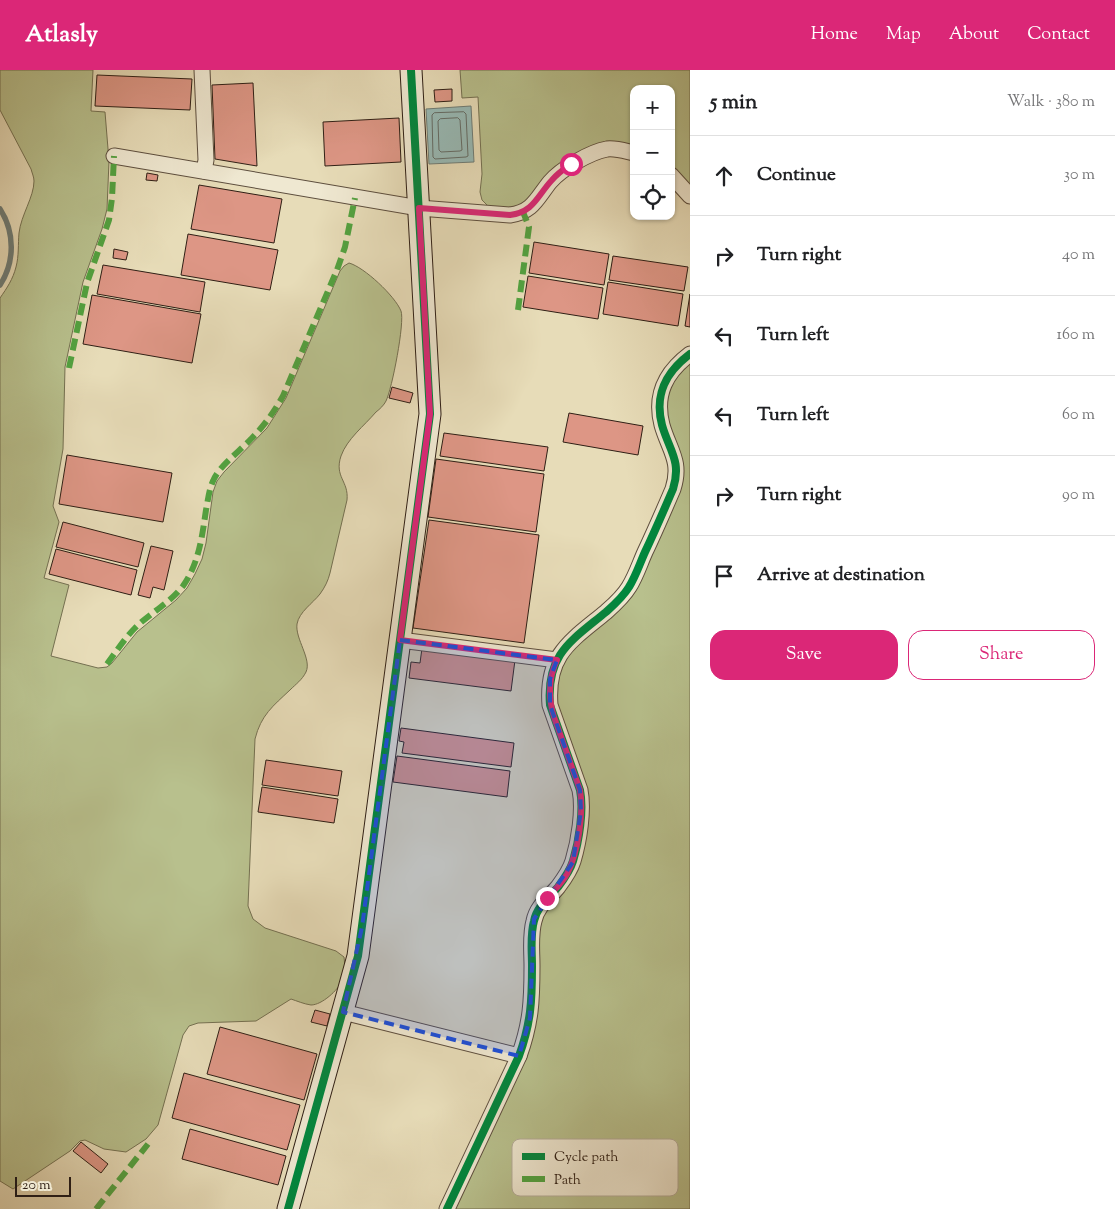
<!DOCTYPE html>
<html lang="en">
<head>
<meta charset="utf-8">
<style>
  :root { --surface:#fff; --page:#f2f2f2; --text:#202124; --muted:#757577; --line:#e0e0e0; --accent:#db2777 }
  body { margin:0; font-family:"Sorts Mill Goudy",serif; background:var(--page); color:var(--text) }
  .controls { position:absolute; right:15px; top:15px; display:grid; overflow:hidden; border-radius:10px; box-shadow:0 1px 4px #0004 }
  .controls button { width:45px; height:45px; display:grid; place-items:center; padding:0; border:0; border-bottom:1px solid var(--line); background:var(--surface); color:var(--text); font:25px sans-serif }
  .scale { position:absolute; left:15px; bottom:12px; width:56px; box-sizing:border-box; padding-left:5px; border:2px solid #2f1f15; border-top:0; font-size:14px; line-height:18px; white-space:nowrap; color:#2f1f15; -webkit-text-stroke:4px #efe8d1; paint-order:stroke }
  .stop { position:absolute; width:15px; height:15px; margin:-11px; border:4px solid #db2777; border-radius:50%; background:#fff }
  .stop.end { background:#db2777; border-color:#fff; box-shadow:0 1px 5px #0008 }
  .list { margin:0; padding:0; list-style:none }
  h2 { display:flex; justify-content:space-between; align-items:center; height:65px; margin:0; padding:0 20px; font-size:21px }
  h2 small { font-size:16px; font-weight:400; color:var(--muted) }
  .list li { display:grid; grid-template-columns:32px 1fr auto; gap:15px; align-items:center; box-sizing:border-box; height:80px; padding:0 20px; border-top:1px solid var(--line) }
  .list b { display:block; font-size:19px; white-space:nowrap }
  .list em { font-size:16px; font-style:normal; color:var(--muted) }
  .actions { display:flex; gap:10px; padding:15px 20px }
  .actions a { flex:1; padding:11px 0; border:1px solid var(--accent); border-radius:15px; text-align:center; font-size:18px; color:var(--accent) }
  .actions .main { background:var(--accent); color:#fff }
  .icon { flex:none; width:28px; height:28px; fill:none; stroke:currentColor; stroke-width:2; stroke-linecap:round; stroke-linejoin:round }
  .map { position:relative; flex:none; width:690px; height:1139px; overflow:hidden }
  header { display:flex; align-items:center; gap:30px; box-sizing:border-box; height:70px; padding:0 25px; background:var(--accent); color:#fff }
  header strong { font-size:24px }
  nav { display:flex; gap:28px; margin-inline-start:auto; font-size:18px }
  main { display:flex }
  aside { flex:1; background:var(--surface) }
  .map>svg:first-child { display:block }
  .green { fill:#b8c08d; stroke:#747051 }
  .water { fill:#98bab6; stroke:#6e7c76 }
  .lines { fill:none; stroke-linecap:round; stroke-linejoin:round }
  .shore { stroke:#646c66; stroke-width:1 }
  .stream { stroke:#6e7c76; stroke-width:5.5 }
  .building { fill:#dd9685; stroke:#2f1f15 }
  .street-casing { stroke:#5d4e3e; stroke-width:17 }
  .secondary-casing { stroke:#2f1f15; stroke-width:23 }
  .street { stroke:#efe8d1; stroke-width:15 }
  .secondary { stroke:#efe8d1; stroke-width:21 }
  .quiet { stroke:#52a240; stroke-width:6; stroke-dasharray:12 6; stroke-linecap:butt }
  .cycleway-casing { stroke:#efe8d1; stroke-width:11 }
  .cycleway { stroke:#00873e; stroke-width:8 }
  .route { stroke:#db2777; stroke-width:6 }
  .marked { fill:#1d4ed8; fill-opacity:0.2; stroke:#1d4ed8; stroke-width:4; stroke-dasharray:10 6; stroke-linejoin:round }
  .key { fill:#efe8d1; stroke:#b5ac99; stroke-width:1 }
  .key-label { font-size:14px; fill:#2f1f15 }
</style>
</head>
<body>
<header>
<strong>Atlasly</strong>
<nav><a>Home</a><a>Map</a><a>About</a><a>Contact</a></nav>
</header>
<main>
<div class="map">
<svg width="690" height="1139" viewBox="0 0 690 1139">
  <rect width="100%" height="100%" fill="#e7dcb8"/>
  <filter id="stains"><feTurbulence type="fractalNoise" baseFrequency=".004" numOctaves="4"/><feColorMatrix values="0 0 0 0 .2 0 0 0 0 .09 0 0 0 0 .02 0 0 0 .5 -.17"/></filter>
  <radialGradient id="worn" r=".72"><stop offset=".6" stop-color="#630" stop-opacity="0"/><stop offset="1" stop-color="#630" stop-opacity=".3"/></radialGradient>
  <g class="green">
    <path d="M0 0H93L91 41 105 42 109 91 107 139 102 159 83 212 65 297 63 379 53 436 59 452 44 508 69 515 51 586 98 598 107 597 112 593 137 562 176 530 187 518 195 504 202 489 206 473 213 422 217 411 224 402 267 358 286 328 340 201 344 196 349 193C364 197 395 226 401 241 405 252 392 319 386 331 384 335 380 339 376 342 364 356 347 369 341 386 334 407 349 411 347 430L330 503C328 511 325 517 320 524 313 533 299 542 297 554 295 569 312 589 306 602 302 610 296 614 290 620 273 636 261 645 255 669L248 836 253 849 265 858 336 881 344 887C345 895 345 903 342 911 338 920 322 935 311 935 304 934 297 931 291 929L256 951 198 953 189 956 183 965 158 1055 146 1069 126 1082 104 1079 85 1070 80 1071 70 1081 13 1119 0 1111V228C7 218 13 209 16 197 19 186 18 174 19 163 21 145 34 127 34 111 34 107 32 103 31 99L0 40Z"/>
    <path d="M460 0H690V117L671 97V19H634V78L606 74 518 139H496L488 136 482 130 480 122 482 104 478 27 462 28Z"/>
    <path d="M690 291V1139H453L524 988 539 851 587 741 556 633V610L570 580 620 537 678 421 665 341 669 317Z"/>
  </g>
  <path class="water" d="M471 36 474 92 429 94 426 39Z"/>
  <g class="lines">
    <g class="shore">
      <path d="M464 42 466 44 468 86 466 87 435 89 433 87 432 45 434 43Z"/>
      <path d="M458 48 460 50 462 80 460 81 441 82 439 80 438 51 440 49Z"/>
    </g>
    <path class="stream" d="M0 139C15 162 15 192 0 215"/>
  </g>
  <g class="building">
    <path d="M97 5 192 9 190 40 95 36Z"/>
    <path d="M253 13 257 96 215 89 212 15Z"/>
    <path d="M452 19V31L435 32 434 20Z"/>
    <path d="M399 48 401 92 325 96 323 52Z"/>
    <path d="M147 103 158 105 157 111 146 110Z"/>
    <path d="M199 115 282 129 274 173 191 159Z"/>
    <path d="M188 164 278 180 270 220 181 205Z"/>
    <path d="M534 172 609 184 604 215 529 203Z"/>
    <path d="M114 179 128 182 126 190 113 188Z"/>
    <path d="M613 186 688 197 684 221 609 210Z"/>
    <path d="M103 195 205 212 200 242 97 224Z"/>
    <path d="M528 206 603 218 598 249 523 237Z"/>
    <path d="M608 212 683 224 678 256 603 244Z"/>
    <path d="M690 224V257L685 256Z"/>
    <path d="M92 225 201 244 192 293 83 274Z"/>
    <path d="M392 317 413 323 410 333 389 328Z"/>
    <path d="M569 343 643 356 638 385 563 372Z"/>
    <path d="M444 363 548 377 544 401 440 386Z"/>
    <path d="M67 385 172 403 163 452 59 434Z"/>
    <path d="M436 389 544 404 536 462 428 447Z"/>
    <path d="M429 450 539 465 524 573 413 558Z"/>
    <path d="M63 452 144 473 138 497 56 477Z"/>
    <path d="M151 476 173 481 164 520 153 517 150 528 138 525Z"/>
    <path d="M56 479 137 500 131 525 49 504Z"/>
    <path d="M422 578 515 590 511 621 409 608 411 592 420 593Z"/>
    <path d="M401 658 514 673 511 697 402 683 404 672 399 671Z"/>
    <path d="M397 686 510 701 507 727 393 712Z"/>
    <path d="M266 690 342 701 338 726 262 715Z"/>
    <path d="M262 717 338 729 334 753 258 742Z"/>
    <path d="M315 940 330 944 327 956 311 952Z"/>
    <path d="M220 957 317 984 304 1030 207 1004Z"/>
    <path d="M184 1003 300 1035 287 1080 172 1048Z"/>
    <path d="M190 1059 286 1086 278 1115 182 1089Z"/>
    <path d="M81 1072 108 1094 101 1103 73 1081Z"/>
  </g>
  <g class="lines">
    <defs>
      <g id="street">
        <path d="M202 0 206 90 204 101"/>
        <path d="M114 86 419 138 510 145C533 142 537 128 550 112 561 99 590 82 607 79 616 78 625 81 634 83"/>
        <path d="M671 105 690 126"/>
        <path d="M400 570 557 590"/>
        <path d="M343 942 519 986"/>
        <path d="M447 1139 519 986C531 953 532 931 532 896 532 881 530 865 534 851 537 836 549 828 558 817 564 809 570 801 573 791 579 771 584 740 580 720L550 635C546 584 571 571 606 542 615 534 623 527 629 517 636 506 640 493 645 482 655 461 664 440 673 419 682 391 669 380 662 355 654 324 666 302 690 284"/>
      </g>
      <path id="secondary" d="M288 1139 358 886 430 344 411 0"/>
    </defs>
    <use href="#street" class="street-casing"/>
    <use href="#secondary" class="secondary-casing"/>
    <use href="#street" class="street"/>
    <use href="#secondary" class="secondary"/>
    <g class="quiet">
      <path d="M518 240 529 157 523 142"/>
      <path d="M69 298 87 213 109 150 112 128 114 86"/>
      <path d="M107 594C116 582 124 569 135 558 150 543 170 533 183 516 199 493 202 467 206 440 208 430 209 420 213 411 219 396 240 381 251 369 264 356 274 342 283 326L337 200 345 177 355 128"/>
      <path d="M96 1139 148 1074"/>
    </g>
    <defs>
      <g id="cycleway">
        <path d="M288 1139 358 886 430 344 411 0"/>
        <path d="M447 1139 519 986C531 953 532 931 532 896 532 881 530 865 534 851 537 836 549 828 558 817 564 809 570 801 573 791 579 771 584 740 580 720L550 635C546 584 571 571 606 542 615 534 623 527 629 517 636 506 640 493 645 482 655 461 664 440 673 419 682 391 669 380 662 355 654 324 666 302 690 284"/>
      </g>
    </defs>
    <use href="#cycleway" class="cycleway-casing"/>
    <use href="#cycleway" class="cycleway"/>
  </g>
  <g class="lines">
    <path class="route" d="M547 828C554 821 562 813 567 804 578 783 584 743 580 720L554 647C548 627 548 609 557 590L400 570 430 344 419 138 510 145C534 142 537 126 552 110 558 103 564 99 571 94"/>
  </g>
  <path class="marked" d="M400 570 557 590 550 609V635L580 720 581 741 573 792 534 849 530 948 519 986 343 942 362 857Z"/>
  <rect x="512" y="1069" width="166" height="57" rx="8" class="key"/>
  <rect x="522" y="1083" width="23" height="7" fill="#00873e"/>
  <rect x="522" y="1106" width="23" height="6" fill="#52a240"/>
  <g class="key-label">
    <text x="554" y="1091">Cycle path</text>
    <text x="554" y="1114">Path</text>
  </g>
  <rect width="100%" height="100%" filter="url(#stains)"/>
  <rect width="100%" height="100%" fill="url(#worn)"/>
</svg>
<div class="controls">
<button>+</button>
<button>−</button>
<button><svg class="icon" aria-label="locate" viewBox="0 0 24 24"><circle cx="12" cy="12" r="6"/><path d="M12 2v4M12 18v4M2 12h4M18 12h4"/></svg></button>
</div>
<div class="scale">20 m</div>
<div class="stop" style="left:571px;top:94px"></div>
<div class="stop end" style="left:547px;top:828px"></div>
</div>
<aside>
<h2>5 min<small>Walk · 380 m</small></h2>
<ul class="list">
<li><svg class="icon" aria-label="ahead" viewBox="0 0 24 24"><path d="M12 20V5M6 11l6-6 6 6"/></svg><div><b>Continue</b></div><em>30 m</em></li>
<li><svg class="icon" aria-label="right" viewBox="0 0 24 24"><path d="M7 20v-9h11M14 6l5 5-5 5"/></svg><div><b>Turn right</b></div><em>40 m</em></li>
<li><svg class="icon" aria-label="left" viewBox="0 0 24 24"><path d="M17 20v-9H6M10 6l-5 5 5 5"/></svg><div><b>Turn left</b></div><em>160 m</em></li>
<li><svg class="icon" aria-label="left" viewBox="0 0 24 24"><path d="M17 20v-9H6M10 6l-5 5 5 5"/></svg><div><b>Turn left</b></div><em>60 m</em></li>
<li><svg class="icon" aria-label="right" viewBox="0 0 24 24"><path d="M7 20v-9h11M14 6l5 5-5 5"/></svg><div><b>Turn right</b></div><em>90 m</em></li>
<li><svg class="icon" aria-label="arrive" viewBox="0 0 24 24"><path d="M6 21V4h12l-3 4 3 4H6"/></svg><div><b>Arrive at destination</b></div></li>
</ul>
<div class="actions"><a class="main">Save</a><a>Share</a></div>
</aside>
</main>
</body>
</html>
